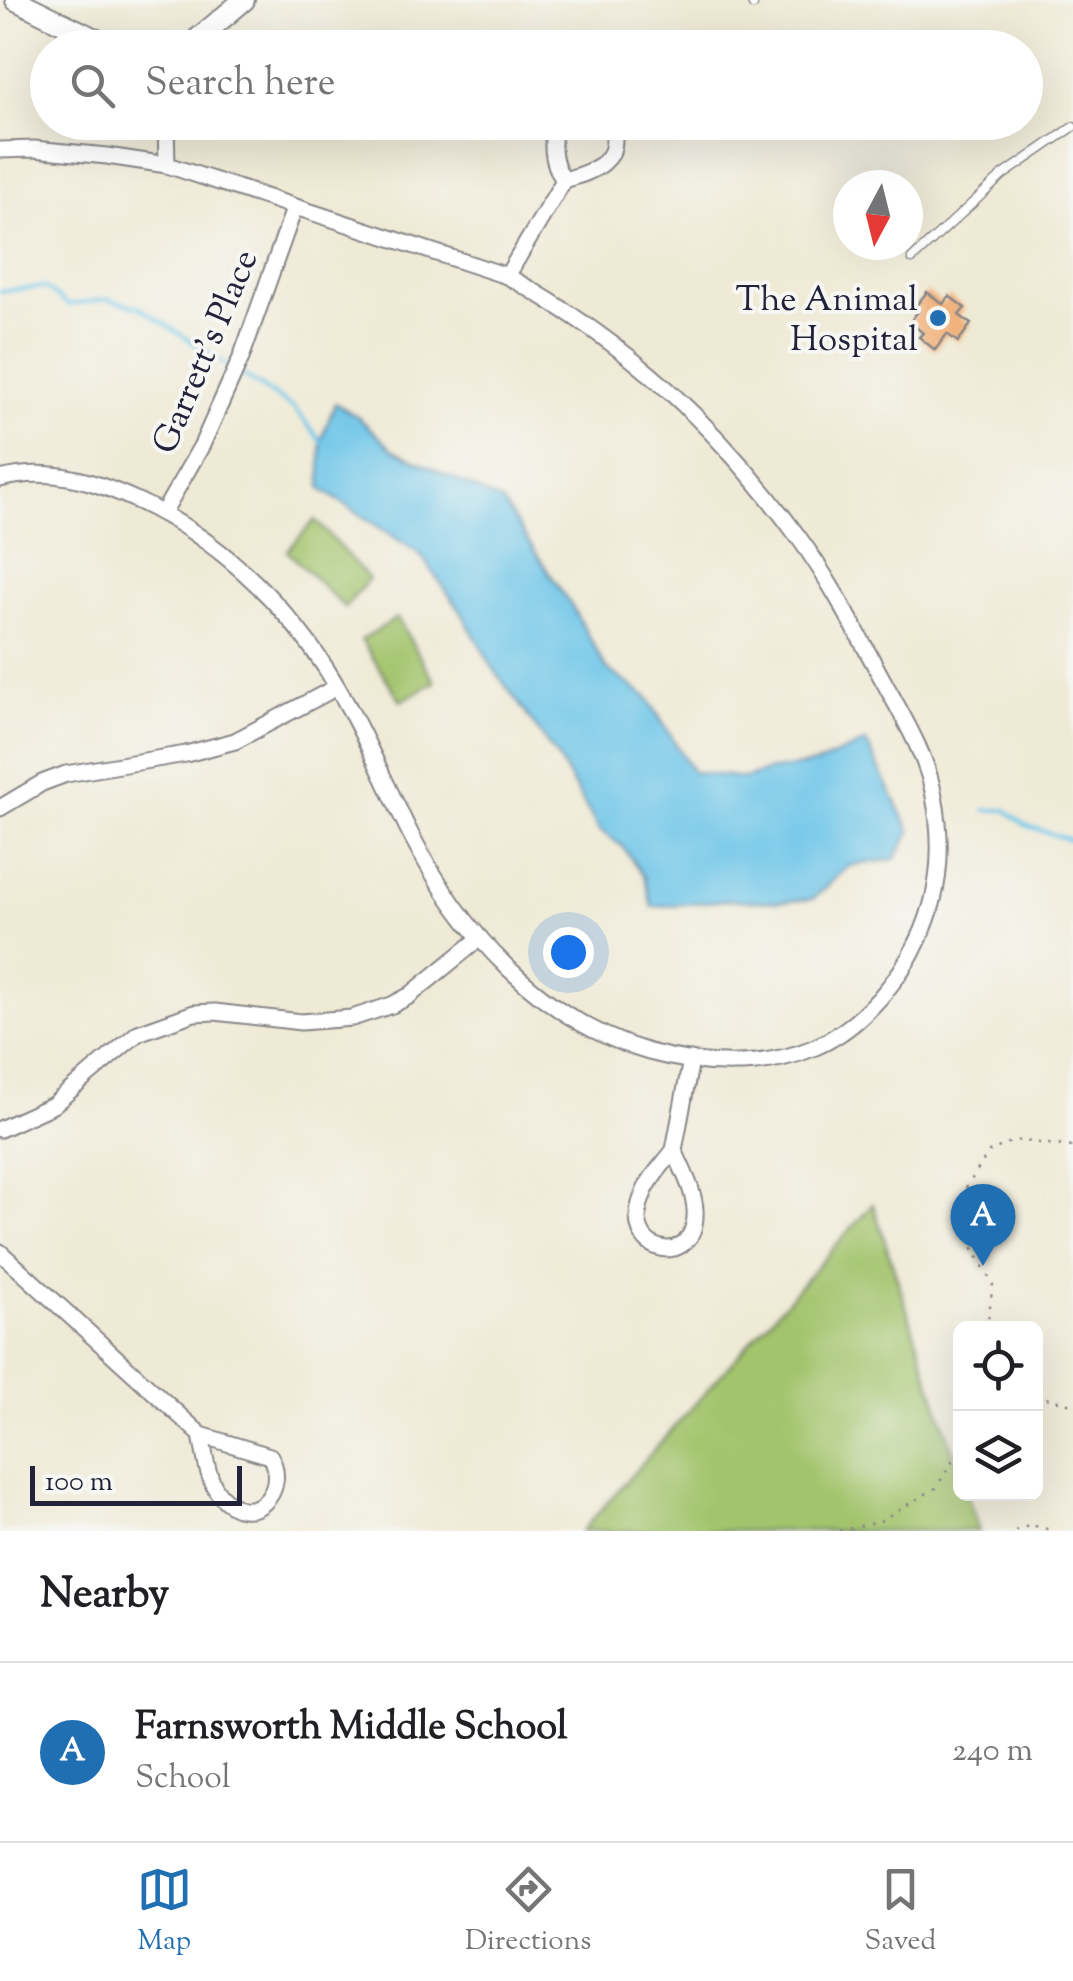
<!DOCTYPE html>
<html lang="en">
<head>
<meta charset="utf-8">
<style>
  :root { --surface:#fff; --page:#f6f6f6; --text:#202124; --muted:#757577; --line:#e0e0e0; --accent:#1f6fb2 }
  body { margin:0; font-family:"Sorts Mill Goudy",serif; background:var(--page); color:var(--text) }
  .controls { position:absolute; right:30px; bottom:30px; display:grid; overflow:hidden; border-radius:15px; box-shadow:0 10px 40px #0002 }
  .controls button { width:90px; height:90px; display:grid; place-items:center; padding:0; border:0; border-bottom:2px solid var(--line); background:var(--surface); color:var(--text); font:50px sans-serif }
  .compass { position:absolute; left:833px; top:170px; width:90px; height:90px; border-radius:50%; background:var(--surface); box-shadow:0 10px 40px #0002; rotate:187deg }
  .scale { position:absolute; left:30px; bottom:25px; width:212px; box-sizing:border-box; padding-left:10px; border:5px solid #22223b; border-top:0; font-size:28px; line-height:35px; white-space:nowrap; color:#22223b; -webkit-text-stroke:8px #f6f6f2; paint-order:stroke }
  .you { position:absolute; left:568px; top:952px; width:35px; height:35px; margin:-25px; border:8px solid #fff; border-radius:50%; background:#1a73e8; box-shadow:0 0 0 15px #1a73e833 }
  .badge { display:grid; place-items:center; width:65px; height:65px; border-radius:50%; background:var(--accent); color:#fff; font-size:32px; font-weight:700 }
  .pin { position:absolute; translate:-50% -82px; filter:drop-shadow(0 2px 5px #0008) }
  .pin::after { content:''; position:absolute; top:52px; width:35px; height:30px; background:inherit; clip-path:polygon(0 0,100% 0,50% 100%) }
  .list { margin:0; padding:0; list-style:none }
  h2 { display:flex; justify-content:space-between; align-items:center; height:130px; margin:0; padding:0 40px; font-size:42px }
  h2 small { font-size:32px; font-weight:400; color:var(--muted) }
  .list li { display:grid; grid-template-columns:65px 1fr auto; gap:30px; align-items:center; box-sizing:border-box; height:180px; padding:0 40px; border-top:2px solid var(--line) }
  .list b { display:block; font-size:38px; white-space:nowrap }
  .list p { margin:0; font-size:32px; white-space:nowrap; color:var(--muted) }
  .list em { font-size:32px; font-style:normal; color:var(--muted) }
  .icon { flex:none; width:55px; height:55px; fill:none; stroke:currentColor; stroke-width:2; stroke-linecap:round; stroke-linejoin:round }
  .map { position:relative; flex:none; width:1073px; height:1531px; overflow:hidden }
  .search { position:absolute; background:var(--surface); box-shadow:0 10px 40px #0002; left:30px; right:30px; top:30px; height:110px; display:flex; align-items:center; gap:25px; box-sizing:border-box; padding:0 35px; border-radius:55px; color:var(--muted); font-size:38px }
  .sheet { height:310px; background:var(--surface) }
  nav { display:flex; justify-content:space-around; align-items:center; box-sizing:border-box; height:140px; border-top:2px solid var(--line); background:var(--surface); font-size:28px; color:var(--muted) }
  nav a { display:grid; justify-items:center; gap:5px }
  nav .on { color:var(--accent) }
  .map>svg:first-child { display:block }
  .green { fill:#a3c46d; stroke:#627354; stroke-width:2.5 }
  .water { fill:#6ac4e8; stroke:#467392; stroke-width:2.5 }
  .lines { fill:none; stroke-linecap:round; stroke-linejoin:round }
  .stream { stroke:#6ac4e8; stroke-width:4 }
  .building { fill:#f1b37e }
  .lane-casing { stroke:#888688; stroke-width:11 }
  .street-casing { stroke:#888688; stroke-width:19 }
  .secondary-casing { stroke:#888688; stroke-width:24 }
  .path { stroke:#888688; stroke-width:2.5; stroke-dasharray:2.5 8; stroke-linecap:butt }
  .lane { stroke:#fff; stroke-width:8 }
  .street { stroke:#fff; stroke-width:15 }
  .secondary { stroke:#fff; stroke-width:20 }
  .poi-dot { fill:#1f6fb2; stroke:#f6f6f2; stroke-width:4 }
  .labels { text-anchor:middle; stroke-width:8; stroke-linejoin:round; paint-order:stroke }
  .poi-label { font-size:35px; fill:#22223b; stroke:#f6f6f2; text-anchor:end }
  .street-label { font-size:35px; fill:#22223b; stroke:#f6f6f2 }
</style>
</head>
<body>
<div class="map">
<svg width="1073" height="1531" viewBox="0 0 1073 1531">
  <rect width="100%" height="100%" fill="#f6f6f2"/>
  <filter id="ink" filterUnits="userSpaceOnUse"><feTurbulence type="fractalNoise" baseFrequency=".01" numOctaves="2"/><feDisplacementMap in="SourceGraphic" scale="20" xChannelSelector="R" yChannelSelector="G"/><feConvolveMatrix kernelMatrix="1 2 1 2 8 2 1 2 1" color-interpolation-filters="sRGB"/></filter>
  <filter id="wash" filterUnits="userSpaceOnUse"><feTurbulence type="fractalNoise" baseFrequency=".0048" numOctaves="4" result="noise"/><feDisplacementMap in="SourceGraphic" scale="40" xChannelSelector="R" yChannelSelector="G"/><feGaussianBlur stdDeviation="2.25" result="paint"/><feColorMatrix in="noise" values="0 0 0 0 0 0 0 0 0 0 0 0 0 0 0 0 0 1.4 0 .05"/><feComposite in="paint" operator="in"/></filter>
  <g filter="url(#wash)">
    <rect width="100%" height="100%" fill="#efead5"/>
    <g class="green">
      <path d="M315 520 369 579 345 608 287 551Z"/>
      <path d="M397 618 435 682 401 701 361 640Z"/>
      <path d="M873 1204 960 1474V1494H967L979 1531H582Z"/>
    </g>
    <path class="water" d="M335 403 358 417 392 449 502 502 572 607 607 669 647 697 693 772 745 778 766 771 816 764 866 742 911 832 895 859 849 866 813 899 779 902 728 900 652 907 644 877 622 846 599 830 557 757 493 668 460 610 420 554 321 489V441Z"/>
    <g class="lines">
      <g class="stream">
        <path d="M0 291 44 287 68 305 107 299 139 307 230 367"/>
        <path d="M238 372 295 409 322 442"/>
        <path d="M985 810H1006L1025 825 1073 841"/>
      </g>
    </g>
    <g id="blocks">
      <path class="building" d="M927 292 943 304 949 296 965 308 959 315 971 324 958 342 947 334 935 350 919 337 923 333 910 322 919 310 915 307Z"/>
    </g>
  </g>
  <g filter="url(#ink)">
    <use href="#blocks" fill-opacity="0" stroke="#888688" stroke-width="2.5"/>
    <g class="lines">
      <defs>
        <g id="lane">
          <path d="M751 0 753 5"/>
          <path d="M912 259 1003 175 1073 127"/>
        </g>
        <g id="street">
          <path d="M166 122 167 165"/>
          <path d="M556 122C551 143 551 162 564 180"/>
          <path d="M0 150 34 149 107 156 167 165 507 276C565 308 618 345 668 390 715 433 761 486 799 538 832 583 857 633 884 682 903 717 927 756 934 796 945 852 939 907 910 956 888 994 854 1031 813 1048 764 1069 700 1066 649 1052 540 1020 461 932 410 833 382 777 359 720 325 667 280 598 214 537 140 502 96 481 49 466 0 479"/>
          <path d="M507 276 564 180C595 171 625 161 610 122"/>
          <path d="M163 513 202 445 241 358 294 209"/>
          <path d="M0 808 42 783 66 774 186 754 235 741 337 687"/>
          <path d="M0 1129 53 1105 138 1033 194 1013 215 1012 301 1022 352 1018 392 1005 409 996 480 938"/>
          <path d="M674 1150C683 1171 697 1195 695 1218 691 1270 619 1252 643 1195 649 1178 663 1165 674 1150Z"/>
          <path d="M674 1150 691 1060"/>
          <path d="M0 1252 201 1435"/>
          <path d="M201 1435 270 1456C290 1492 251 1531 220 1495 207 1480 205 1454 201 1435Z"/>
        </g>
        <g id="secondary">
          <path d="M16 0 113 48"/>
          <path d="M187 48 244 0"/>
        </g>
      </defs>
      <use href="#lane" class="lane-casing"/>
      <use href="#street" class="street-casing"/>
      <use href="#secondary" class="secondary-casing"/>
      <g class="path">
        <path d="M987 1328 993 1284 967 1238 966 1188 989 1152 1015 1140 1073 1147"/>
        <path d="M1036 1396 1073 1404"/>
        <path d="M839 1531 880 1521 936 1488 960 1449"/>
        <path d="M1015 1531 1031 1525 1055 1531"/>
      </g>
      <use href="#lane" class="lane"/>
      <use href="#street" class="street"/>
      <use href="#secondary" class="secondary"/>
    </g>
  </g>
  <circle class="poi-dot" cx="938" cy="318" r="10"/>
  <g class="labels">
    <g class="poi-label">
      <text x="918" y="310">The Animal<tspan x="918" dy="40">Hospital</tspan></text>
    </g>
    <g class="street-label">
      <text transform="translate(204 351) rotate(-67)" y="12">Garrett's Place</text>
    </g>
  </g>
</svg>
<div class="controls">
<button><svg class="icon" aria-label="locate" viewBox="0 0 24 24"><circle cx="12" cy="12" r="6"/><path d="M12 2v4M12 18v4M2 12h4M18 12h4"/></svg></button>
<button><svg class="icon" aria-label="layers" viewBox="0 0 24 24"><path d="M12 4l9 5-9 5-9-5zM3 14l9 5 9-5"/></svg></button>
</div>
<svg class="compass" viewBox="-18 -18 36 36"><path d="M0-13l5 13h-10z" fill="#e53935"/><path d="M0 13l5-13h-10z" fill="#757577"/></svg>
<div class="scale">100 m</div>
<div class="you"></div>
<div class="pin badge" style="left:983px;top:1266px">A</div>
<div class="search"><svg class="icon" aria-label="search" viewBox="0 0 24 24"><circle cx="10" cy="10" r="6"/><path d="M15 15l6 6"/></svg>Search here</div>
</div>
<section class="sheet">
<h2>Nearby<small></small></h2>
<ul class="list">
<li><span class="badge">A</span><div><b>Farnsworth Middle School</b><p>School</p></div><em>240 m</em></li>
</ul>
</section>
<nav>
<a class="on"><svg class="icon" aria-label="map" viewBox="0 0 24 24"><path d="M3 6l6-2 6 2 6-2v14l-6 2-6-2-6 2zM9 4v14M15 6v14"/></svg>Map</a>
<a><svg class="icon" aria-label="directions" viewBox="0 0 24 24"><path d="M12 3l9 9-9 9-9-9zM9 14v-3h6M13 9l2 2-2 2"/></svg>Directions</a>
<a><svg class="icon" aria-label="saved" viewBox="0 0 24 24"><path d="M7 4h10v16l-5-4-5 4z"/></svg>Saved</a>
</nav>
</body>
</html>
